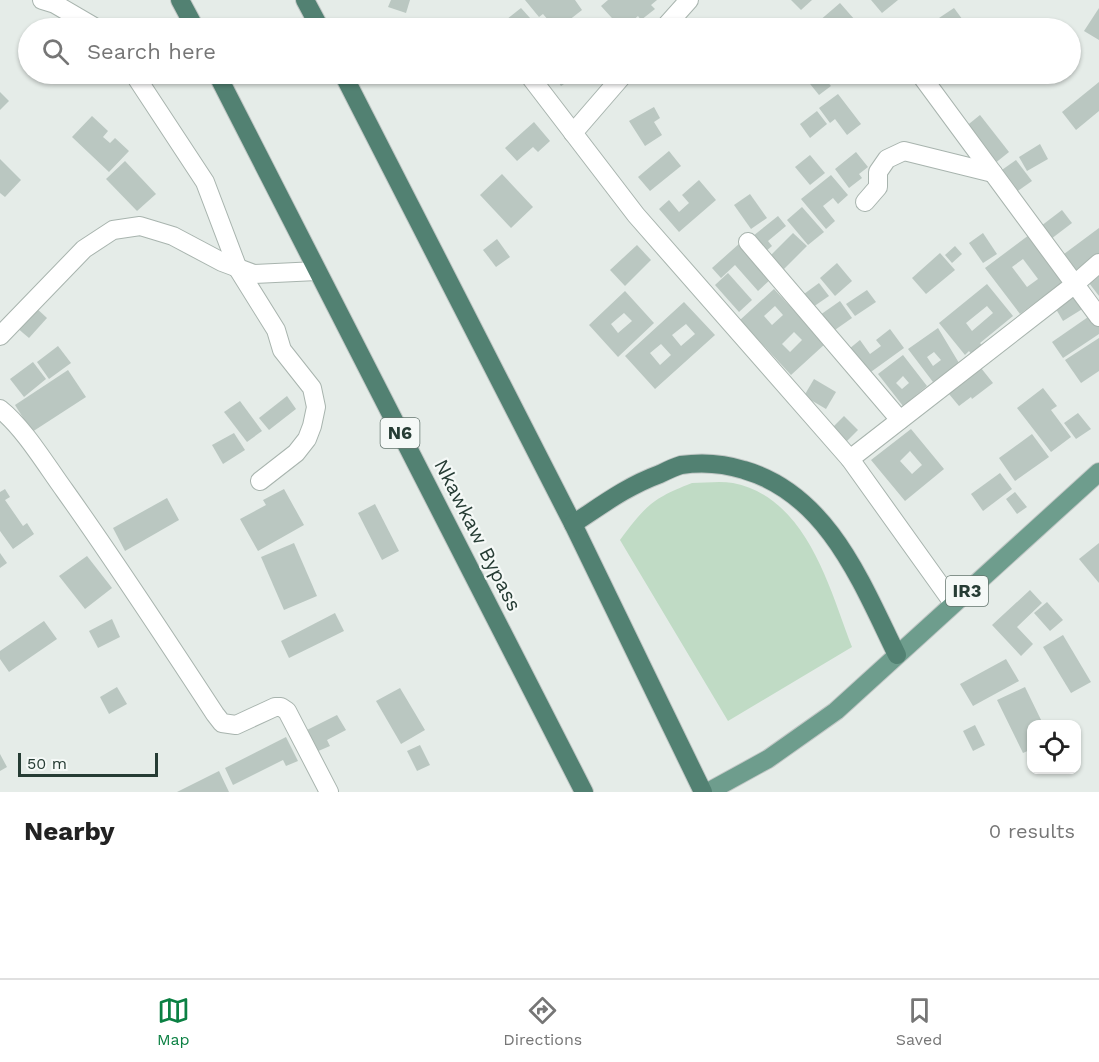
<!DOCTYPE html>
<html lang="en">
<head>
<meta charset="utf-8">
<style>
  :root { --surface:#fff; --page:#f2f2f2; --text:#222; --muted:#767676; --line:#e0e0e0; --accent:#0b8043 }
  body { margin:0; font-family:"Work Sans",sans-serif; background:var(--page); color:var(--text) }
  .controls { position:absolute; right:18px; bottom:18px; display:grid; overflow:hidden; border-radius:12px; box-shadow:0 2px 4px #0004 }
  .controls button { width:54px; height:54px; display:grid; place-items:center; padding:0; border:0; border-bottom:2px solid var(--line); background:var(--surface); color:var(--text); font:30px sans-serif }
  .scale { position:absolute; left:18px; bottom:15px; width:140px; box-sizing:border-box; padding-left:6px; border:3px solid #263c34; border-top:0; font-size:16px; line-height:21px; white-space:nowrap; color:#263c34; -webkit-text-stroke:4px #f5f9f7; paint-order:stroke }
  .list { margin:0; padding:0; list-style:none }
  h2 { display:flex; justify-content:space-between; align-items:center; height:78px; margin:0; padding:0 24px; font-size:26px }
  h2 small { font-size:20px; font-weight:400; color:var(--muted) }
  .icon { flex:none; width:33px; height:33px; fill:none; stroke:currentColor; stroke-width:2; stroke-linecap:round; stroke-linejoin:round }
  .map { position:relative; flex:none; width:1099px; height:792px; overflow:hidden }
  .search { position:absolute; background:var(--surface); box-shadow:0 2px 4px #0004; left:18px; right:18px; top:18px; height:66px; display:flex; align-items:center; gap:15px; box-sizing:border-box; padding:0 21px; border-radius:33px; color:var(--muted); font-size:22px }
  .sheet { height:186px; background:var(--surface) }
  nav { display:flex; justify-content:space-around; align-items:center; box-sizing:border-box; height:84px; border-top:2px solid var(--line); background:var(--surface); font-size:16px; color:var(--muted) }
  nav a { display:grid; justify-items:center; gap:3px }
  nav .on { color:var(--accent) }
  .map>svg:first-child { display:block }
  .green { fill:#c0dbc5 }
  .building { fill:#bac7c1; fill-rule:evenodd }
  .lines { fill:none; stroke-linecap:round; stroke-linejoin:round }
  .minor-casing { stroke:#a8b4ae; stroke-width:20 }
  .primary-casing { stroke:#c2c8c6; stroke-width:20 }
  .trunk-casing { stroke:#c2c8c6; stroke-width:20 }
  .minor { stroke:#fff; stroke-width:18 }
  .primary { stroke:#6e9d8d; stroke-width:18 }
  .trunk { stroke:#528172; stroke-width:18 }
  .labels { text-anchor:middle; stroke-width:4.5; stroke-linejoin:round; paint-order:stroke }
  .shield { fill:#f5f9f7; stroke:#64756e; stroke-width:1.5 }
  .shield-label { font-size:18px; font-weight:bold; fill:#263c34 }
  .street-label { font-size:20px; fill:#263c34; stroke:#f5f9f7 }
</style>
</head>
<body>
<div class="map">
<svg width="1099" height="792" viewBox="0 0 1099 792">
  <rect width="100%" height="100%" fill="#e5ece8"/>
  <path class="green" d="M692 483C705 483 720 481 733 483 807 498 829 587 852 647L728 721 620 540C645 506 653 498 692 483Z"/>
  <g class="building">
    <path d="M391 0H410L406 13 388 7Z"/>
    <path d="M525 0H575L582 10 559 28H555L543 14 539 17Z"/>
    <path d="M608 0H657L651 5 655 9 641 20 638 16 624 28H621L601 6Z"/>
    <path d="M791 0H812L801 10Z"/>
    <path d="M871 0H898L882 13Z"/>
    <path d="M840 3 862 28H792L802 19 811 28Z"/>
    <path d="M521 8 539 28H506L502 23Z"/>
    <path d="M954 8 968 27 924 28Z"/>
    <path d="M1099 8V40L1084 31Z"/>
    <path d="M553 74H579L561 86Z"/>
    <path d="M802 74H821L831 86 819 95Z"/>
    <path d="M824 74H836L839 77 830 83Z"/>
    <path d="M922 74H951L952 75 933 89Z"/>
    <path d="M1099 82V111L1076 130 1062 112Z"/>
    <path d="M0 92 9 101 0 110Z"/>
    <path d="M838 94 861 124 847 135 835 119 830 123 819 108Z"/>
    <path d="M654 107 660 118 654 122 662 135 645 146 629 121Z"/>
    <path d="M817 111 827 124 810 138 800 124Z"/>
    <path d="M980 115 1009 152 994 164 964 128Z"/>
    <path d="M92 116 108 131 103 137 110 143 115 138 129 151 109 172 72 137Z"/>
    <path d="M534 122 550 141 538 152 533 147 517 161 505 148Z"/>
    <path d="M1040 144 1048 159 1027 171 1019 157Z"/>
    <path d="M669 151 681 166 650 191 638 177Z"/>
    <path d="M856 152 868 167 859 174 862 178 849 188 835 169Z"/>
    <path d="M810 155 825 173 810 185 795 167Z"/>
    <path d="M0 159 21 180 5 197 0 193Z"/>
    <path d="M1016 160 1032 181 1015 193 999 172Z"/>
    <path d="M125 161 156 194 137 211 106 179Z"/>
    <path d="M502 174 533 207 511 228 480 195Z"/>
    <path d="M831 175 848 195 838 204 833 198 823 206 835 221 826 229 801 199Z"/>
    <path d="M699 180 716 200 679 232 659 209 669 200 679 212 689 203 682 195Z"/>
    <path d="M750 194 767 218 751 229 734 205Z"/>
    <path d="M802 207 824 232 808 245 787 220Z"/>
    <path d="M1062 210 1072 223 1051 239 1041 226Z"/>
    <path d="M778 216 786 226 768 241 772 246 765 252 753 236Z"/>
    <path d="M1099 228V254L1076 270 1064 254Z"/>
    <path d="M793 233 807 246 784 269 770 256Z"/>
    <path d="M983 233 997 254 983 263 969 243Z"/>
    <path d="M1029 235 1064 281 1020 314 985 268ZM1023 259 1038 279 1027 287 1012 267Z"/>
    <path d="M497 239 510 257 496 267 483 250Z"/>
    <path d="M740 243 772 278 758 291 735 265 721 278 712 268Z"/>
    <path d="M637 245 651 260 625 286 610 270Z"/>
    <path d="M955 246 962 254 952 263 945 255Z"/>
    <path d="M940 253 955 270 926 294 912 278Z"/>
    <path d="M837 263 852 281 835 296 820 278Z"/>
    <path d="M728 273 752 300 739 312 715 285Z"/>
    <path d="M1099 275V296L1089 283Z"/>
    <path d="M819 283 829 296 813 307 804 294Z"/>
    <path d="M987 284 1013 316 980 343 985 349 974 358 969 351 965 355 939 323ZM987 306 993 313 972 331 966 323Z"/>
    <path d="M774 289 825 344 791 375 740 320ZM775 306 783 315 772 325 764 316ZM794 332 802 340 790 352 782 344Z"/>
    <path d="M867 290 876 302 855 316 846 304Z"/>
    <path d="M625 291 654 323 618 357 589 325ZM624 313 632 321 618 333 611 324Z"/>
    <path d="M1074 292 1084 308 1063 321 1053 304Z"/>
    <path d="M840 301 852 318 832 332 820 315Z"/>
    <path d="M684 302 715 335 655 389 625 356ZM686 324 695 334 681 346 672 335ZM661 344 671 355 660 365 650 353Z"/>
    <path d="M34 306 47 318 29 338 16 327Z"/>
    <path d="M1091 315 1099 327V334L1063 358 1052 342Z"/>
    <path d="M938 328 959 363 933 382 908 349ZM934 352 941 360 933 366 927 357Z"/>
    <path d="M890 329 904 348 868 374 849 349 860 340 870 354 881 346 876 340Z"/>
    <path d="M1099 338V371L1081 383 1065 360Z"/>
    <path d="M58 346 71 363 49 379 37 362Z"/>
    <path d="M903 355 927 386 903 406 878 374ZM903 376 909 383 902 389 896 383Z"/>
    <path d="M33 362 46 379 24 397 10 379Z"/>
    <path d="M981 368 993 383 972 399 971 397 959 406 949 394Z"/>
    <path d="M68 370 86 397 32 432 15 405Z"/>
    <path d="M814 379 836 392 826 409 804 396Z"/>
    <path d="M1043 388 1057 406 1051 410 1071 437 1051 452 1017 408Z"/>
    <path d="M287 396 296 409 269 430 259 418Z"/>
    <path d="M240 401 262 431 247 442 224 412Z"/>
    <path d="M1078 413 1091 429 1076 439 1064 423Z"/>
    <path d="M844 416 858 430 847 441 833 427Z"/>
    <path d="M911 429 944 469 905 501 871 460ZM910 451 922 465 912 474 900 461Z"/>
    <path d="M234 433 245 450 223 464 212 445Z"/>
    <path d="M1032 434 1049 457 1015 481 999 458Z"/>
    <path d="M1000 473 1012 489 983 511 971 494Z"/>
    <path d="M5 489 10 497 5 500 23 526 27 523 34 534 13 549 0 531V492Z"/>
    <path d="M284 489 304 525 258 551 240 519 266 505 263 500Z"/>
    <path d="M1015 492 1027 507 1017 514 1006 499Z"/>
    <path d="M167 498 179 520 125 551 113 528Z"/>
    <path d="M375 504 399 551 382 560 358 513Z"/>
    <path d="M294 543 317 596 284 610 261 557Z"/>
    <path d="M1099 543V583L1079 559Z"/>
    <path d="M0 553 7 563 0 568Z"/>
    <path d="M87 556 112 588 85 609 59 576Z"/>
    <path d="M1030 590 1042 603 1017 627 1033 644 1021 656 992 625Z"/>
    <path d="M1047 602 1063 620 1050 631 1034 613Z"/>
    <path d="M335 613 344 631 289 658 281 641Z"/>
    <path d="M112 619 120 637 98 648 89 631Z"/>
    <path d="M44 621 57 639 9 672 0 659V651Z"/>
    <path d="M1063 635 1091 682 1071 693 1043 647Z"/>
    <path d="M1006 659 1019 681 973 706 960 684Z"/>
    <path d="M117 687 127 704 109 714 100 697Z"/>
    <path d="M1025 687 1043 724H1032V749L1023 753 997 700Z"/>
    <path d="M400 688 425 730 401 744 376 701Z"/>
    <path d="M337 715 346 730 327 740 330 746 316 752 305 731Z"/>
    <path d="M975 725 985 745 973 751 963 731Z"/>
    <path d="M286 737 298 761 286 766 283 760 233 785 225 768Z"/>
    <path d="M420 745 430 765 417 771 407 751Z"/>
    <path d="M0 754 7 767 0 771Z"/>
    <path d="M219 771 229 792H177Z"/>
  </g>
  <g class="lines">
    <defs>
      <g id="minor">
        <path d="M42 0 55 4 96 28"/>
        <path d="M664 28 689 0"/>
        <path d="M134 74 205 182 238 269 276 330 282 350 312 388 316 407 312 426 307 439 296 453 260 481"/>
        <path d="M528 74 636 215 850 459 953 603"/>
        <path d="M920 74 1099 317"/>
        <path d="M573 133 624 74"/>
        <path d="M865 202 878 187V172L887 159 904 151 993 173"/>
        <path d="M748 242 900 420"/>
        <path d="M0 336 84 249 113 230 140 226 173 236 222 262 254 274 317 271"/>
        <path d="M0 409C24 428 46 465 65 491 117 564 166 639 215 714L222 723 236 725 275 707H281L287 711 329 792"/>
        <path d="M850 459 1075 284 1099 263"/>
      </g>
      <path id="primary" d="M708 792 768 759 836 711 1099 472"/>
      <g id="trunk">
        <path d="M180 0 195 28"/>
        <path d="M305 0 320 28"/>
        <path d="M217 74 584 792"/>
        <path d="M343 74 573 524 703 792"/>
        <path d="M573 524C602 505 627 486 660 474 666 471 674 467 681 465 702 462 725 464 744 470 828 494 862 584 897 655"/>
      </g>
    </defs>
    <use href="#minor" class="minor-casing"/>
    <use href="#primary" class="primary-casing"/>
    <use href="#trunk" class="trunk-casing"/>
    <use href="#minor" class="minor"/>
    <use href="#primary" class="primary"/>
    <use href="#trunk" class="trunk"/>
  </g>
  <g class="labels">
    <g class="shield">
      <rect x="380.5" y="418" width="39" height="30" rx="4.5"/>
      <rect x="946" y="576" width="42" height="30" rx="4.5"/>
    </g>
    <g class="shield-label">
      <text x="400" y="439">N6</text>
      <text x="967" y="597">IR3</text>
    </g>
    <g class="street-label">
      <text transform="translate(478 535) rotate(63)" y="7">Nkawkaw Bypass</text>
    </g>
  </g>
</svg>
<div class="controls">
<button><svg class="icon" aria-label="locate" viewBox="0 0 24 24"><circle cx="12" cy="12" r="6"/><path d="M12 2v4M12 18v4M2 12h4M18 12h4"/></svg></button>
</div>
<div class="scale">50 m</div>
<div class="search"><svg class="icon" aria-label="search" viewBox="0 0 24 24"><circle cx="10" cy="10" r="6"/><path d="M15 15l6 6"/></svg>Search here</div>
</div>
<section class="sheet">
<h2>Nearby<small>0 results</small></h2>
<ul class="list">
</ul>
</section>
<nav>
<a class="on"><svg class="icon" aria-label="map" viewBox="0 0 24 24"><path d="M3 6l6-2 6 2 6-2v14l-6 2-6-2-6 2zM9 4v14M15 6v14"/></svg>Map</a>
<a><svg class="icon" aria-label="directions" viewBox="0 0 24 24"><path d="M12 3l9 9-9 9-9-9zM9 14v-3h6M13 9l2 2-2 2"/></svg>Directions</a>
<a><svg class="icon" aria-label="saved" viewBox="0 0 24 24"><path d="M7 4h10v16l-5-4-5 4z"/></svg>Saved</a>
</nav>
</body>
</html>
